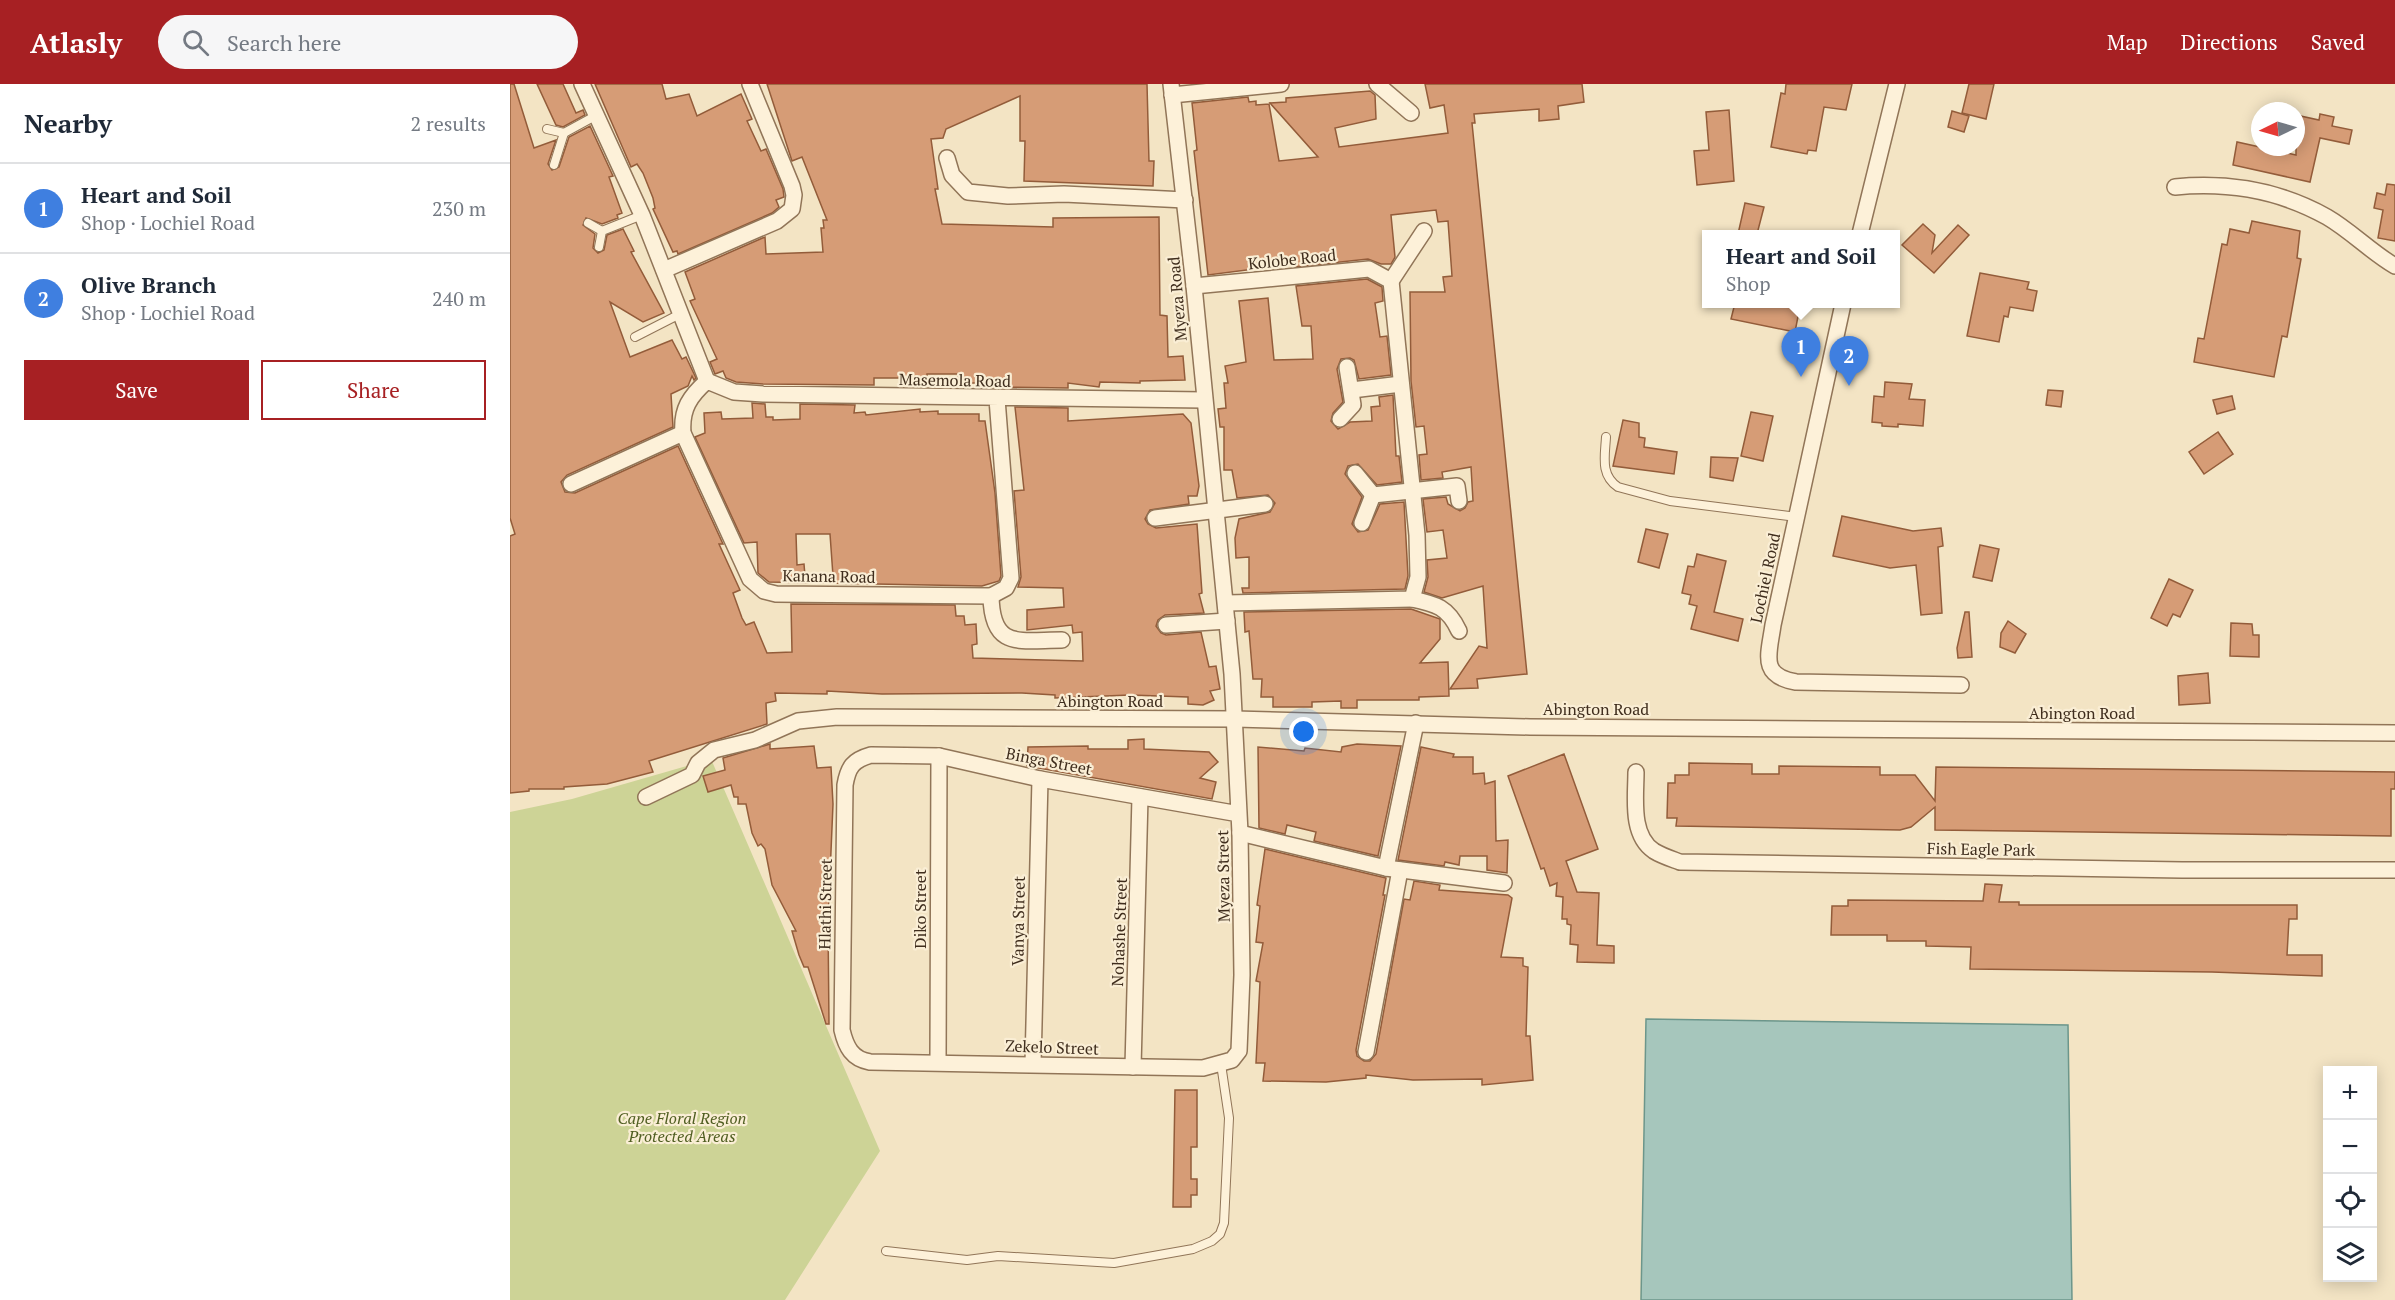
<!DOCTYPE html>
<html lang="en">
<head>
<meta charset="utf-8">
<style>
  :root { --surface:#fff; --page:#f6f6f7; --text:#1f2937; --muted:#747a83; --line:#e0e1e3; --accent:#a72023 }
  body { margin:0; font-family:"PT Serif",serif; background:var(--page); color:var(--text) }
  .controls { position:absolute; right:18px; bottom:18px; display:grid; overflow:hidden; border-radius:0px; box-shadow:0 3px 15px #0003 }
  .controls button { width:54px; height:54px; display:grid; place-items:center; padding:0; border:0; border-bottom:2px solid var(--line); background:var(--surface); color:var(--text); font:30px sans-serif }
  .compass { position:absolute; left:1741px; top:18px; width:54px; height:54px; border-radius:50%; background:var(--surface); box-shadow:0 3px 15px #0003; rotate:265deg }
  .you { position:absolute; left:794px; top:648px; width:21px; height:21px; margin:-15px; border:4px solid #fff; border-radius:50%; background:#1a73e8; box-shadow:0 0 0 9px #1a73e833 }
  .badge { display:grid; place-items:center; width:39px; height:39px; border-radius:50%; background:var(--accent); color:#fff; font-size:20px; font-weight:700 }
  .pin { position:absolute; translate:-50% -50px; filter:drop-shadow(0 2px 3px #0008) }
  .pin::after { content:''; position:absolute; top:32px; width:21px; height:18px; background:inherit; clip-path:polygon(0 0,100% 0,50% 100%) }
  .popup { position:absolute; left:1192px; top:146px; width:198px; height:78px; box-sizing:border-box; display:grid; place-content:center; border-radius:0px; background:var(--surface); filter:drop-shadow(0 2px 4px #0005); font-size:20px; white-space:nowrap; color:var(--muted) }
  .popup b { font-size:22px; color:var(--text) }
  .popup::after { content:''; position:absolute; left:50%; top:100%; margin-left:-12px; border:12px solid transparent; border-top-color:var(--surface) }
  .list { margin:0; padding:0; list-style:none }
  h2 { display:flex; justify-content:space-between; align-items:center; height:78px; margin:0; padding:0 24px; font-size:26px }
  h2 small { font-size:20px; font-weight:400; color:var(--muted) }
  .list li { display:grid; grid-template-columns:39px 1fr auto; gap:18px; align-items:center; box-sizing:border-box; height:90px; padding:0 24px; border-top:2px solid var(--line) }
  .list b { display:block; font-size:22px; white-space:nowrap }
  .list p { margin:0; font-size:20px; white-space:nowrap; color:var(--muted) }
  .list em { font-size:20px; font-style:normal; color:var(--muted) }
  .actions { display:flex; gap:12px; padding:18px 24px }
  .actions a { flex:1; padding:14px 0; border:2px solid var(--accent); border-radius:0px; text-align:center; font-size:21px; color:var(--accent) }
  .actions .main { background:var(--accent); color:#fff }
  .icon { flex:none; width:33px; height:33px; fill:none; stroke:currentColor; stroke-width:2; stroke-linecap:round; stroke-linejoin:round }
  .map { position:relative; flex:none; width:1885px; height:1216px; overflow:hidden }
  header { display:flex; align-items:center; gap:36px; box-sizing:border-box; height:84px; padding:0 30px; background:var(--accent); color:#fff }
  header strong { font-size:28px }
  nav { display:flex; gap:33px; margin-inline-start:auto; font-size:21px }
  .search { width:420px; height:54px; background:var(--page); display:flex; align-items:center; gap:15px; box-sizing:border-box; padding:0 21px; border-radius:33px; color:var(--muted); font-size:22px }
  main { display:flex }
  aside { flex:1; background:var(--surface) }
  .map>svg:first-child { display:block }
  .green { fill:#cdd396 }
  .water { fill:#a6c6bc; stroke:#6c968b; stroke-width:1.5 }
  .building { fill:#d69c76; stroke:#935c3a; stroke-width:1.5; fill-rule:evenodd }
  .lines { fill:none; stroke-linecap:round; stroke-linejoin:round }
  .service-casing { stroke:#917558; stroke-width:10 }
  .minor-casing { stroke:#917558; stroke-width:18 }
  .service { stroke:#fdf1d9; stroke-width:8 }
  .minor { stroke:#fdf1d9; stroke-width:15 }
  .labels { text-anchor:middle; stroke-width:4.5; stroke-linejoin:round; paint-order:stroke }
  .street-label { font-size:16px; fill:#3f2d1d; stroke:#faeed5 }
  .park-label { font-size:16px; font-style:italic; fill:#505e21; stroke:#faeed5 }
</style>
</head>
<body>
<header>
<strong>Atlasly</strong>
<div class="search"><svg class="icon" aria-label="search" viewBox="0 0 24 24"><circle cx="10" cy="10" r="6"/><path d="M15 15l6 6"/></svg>Search here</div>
<nav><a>Map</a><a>Directions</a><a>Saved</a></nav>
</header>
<main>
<aside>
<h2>Nearby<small>2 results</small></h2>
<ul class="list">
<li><span class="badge" style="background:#3f7fe0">1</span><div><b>Heart and Soil</b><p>Shop · Lochiel Road</p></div><em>230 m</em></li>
<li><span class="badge" style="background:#3f7fe0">2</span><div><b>Olive Branch</b><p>Shop · Lochiel Road</p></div><em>240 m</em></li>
</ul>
<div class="actions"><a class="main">Save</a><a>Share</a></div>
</aside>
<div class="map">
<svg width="1885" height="1216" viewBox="0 0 1885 1216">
  <rect width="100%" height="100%" fill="#f3e4c4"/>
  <path class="green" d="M201 675 370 1067 275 1216H0V728L62 715Z"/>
  <path class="water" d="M1136 935 1558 941 1562 1216H1131Z"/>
  <g class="building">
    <path d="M0 0H4L24 64 46 56 38 80 42 86 49 83 59 53 80 42 103 92 99 93 112 129 107 131 108 134 92 140 76 134 73 141 85 150 83 164 88 169 94 166 97 151 113 145 124 167 121 168 154 229 133 238 100 218 120 273 162 256 172 275 176 273 186 294 184 296 182 292 178 302 161 310 163 343 57 391 51 398 55 408 65 409 168 362 213 460H209L230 506 223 509 232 534 236 541 244 538 257 569 282 568 281 520 445 521 446 532H454L455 541 466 540 467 560 462 561 463 574 573 577 572 548 563 549 562 541 517 546V526L554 523 553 504 508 503 511 493 504 407 514 406 505 323 558 324V337L673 330 681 339 689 402 687 412H678L679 420 640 426 635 435 638 440 646 444 687 440 692 509 689 510 694 529 655 531 648 536 646 542 651 549 656 551 691 548 699 583 706 582 710 605 700 607 704 616 693 621 678 620V613L620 611 545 614V611L512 609 372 610 317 607V610L265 609 266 617 256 619 257 640 139 677 143 688 97 700 54 703V705H19V707L0 709V452L5 450 0 434Z"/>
    <path d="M27 0H53L66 29 73 26 75 31 53 43 46 41Z"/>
    <path d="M85 0H152L156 15 179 10 187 32 231 10 242 35 237 37 251 67 256 65 273 105 274 113 266 116 269 123 262 129 168 170 167 167 163 168 143 125 145 124 143 114 133 89 127 80 121 83Z"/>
    <path d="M257 0H637L639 77H644L643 102 514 97 515 57H510V12L436 45 433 54 421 55 428 105H425L432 140 543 143V134L649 133 650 231 657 232 658 273 673 272 675 296 630 297V299L590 298 589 303 558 299V304L478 303 477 299H449L448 290H417V294H411L410 302H394L393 294H364V301L253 300 226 298 216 294 213 287 205 290 200 278 207 275 180 217 185 215 175 188 255 153 256 170 313 168 311 144H314L313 136H317L292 73 282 77Z"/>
    <path d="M915 0H1072L1074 18 1048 22 1049 35 1029 37V25L964 30 965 39H962L1017 590 967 595 968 604 940 605 969 562 977 564 973 502 932 514 914 508 918 493 917 476 937 474 933 446 917 448 913 415 936 413 938 420 950 427 955 424 958 418 963 417 961 383 932 388 933 394 911 396 909 371 917 370 914 342 906 343 901 297 900 208H935L933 193 942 192 938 137 928 138 926 126 881 131 885 173 881 180H871L858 175 784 183 783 180 698 191 684 67 687 66 682 19 738 13 739 18 746 17V21L759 20 769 77 808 73 760 19 776 18V14L860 7 865 11 866 35 825 44 829 63 938 49 934 21 920 24Z"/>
    <path d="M1276 0H1342L1336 26 1314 23 1306 67 1298 66 1297 70 1261 63 1271 9 1275 10Z"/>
    <path d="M1459 0H1484L1476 35 1452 29Z"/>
    <path d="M1219 26 1224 97 1187 101 1184 67 1199 66 1196 28Z"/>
    <path d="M1442 27 1459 32 1454 48 1438 43Z"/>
    <path d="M1810 30 1824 33 1822 42 1842 46 1839 60 1810 54 1800 98 1723 81 1727 58 1786 71V31L1809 36Z"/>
    <path d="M1877 100 1885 101V157L1868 154 1873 126 1864 124 1867 109 1875 111Z"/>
    <path d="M1235 119 1254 123 1247 150H1228Z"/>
    <path d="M1742 137 1790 147 1787 174 1791 175 1777 253 1772 252 1764 293 1684 278 1688 254 1694 255 1712 160 1717 161 1720 145 1739 149Z"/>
    <path d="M1413 140 1425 151 1422 169 1448 141 1459 151 1424 189 1392 161Z"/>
    <path d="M1470 189 1519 198 1517 205 1527 207 1523 227 1500 223 1498 233 1494 232 1489 258 1457 252Z"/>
    <path d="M857 195 872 203 873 217 865 219 870 253 877 252 881 291 849 295 844 276 840 274 831 275 827 285 833 318 823 329 821 337 828 345 840 338 862 337 861 323 870 322 869 313 883 311 886 372H889L892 398 867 401 848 380 838 382 835 390 852 413 842 440 848 448 858 446 870 420 894 418 898 492 895 505 733 509 732 504H739V473L726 474 725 454 729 435 760 428 765 419 758 411 727 414 722 386H714V343H710L708 325 716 324 714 299H718L715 282 736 278 729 217 758 214 764 276 803 275 801 242H792L786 202Z"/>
    <path d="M1225 219 1290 222 1285 248 1221 235Z"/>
    <path d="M1375 298 1402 300 1399 315 1415 316 1413 342 1388 340V343L1372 342V339L1362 338 1364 312 1374 313Z"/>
    <path d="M1538 306 1553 307 1551 323 1536 321Z"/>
    <path d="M1722 312 1725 325 1707 330 1703 316Z"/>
    <path d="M242 319 255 320 256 333H263V336L290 335V320L345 321 344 329 355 328 356 331 410 325V328L428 327V330H469V337H475L485 409 491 492 489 497 472 502 259 498 248 489 247 458 234 459 185 353 195 349 194 329 211 328 212 335 243 334ZM286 450H320L323 492H295L294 480 287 481Z"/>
    <path d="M1241 328 1263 332 1253 377 1231 372Z"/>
    <path d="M1113 336 1129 339V353L1135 354 1134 363 1167 368 1164 390 1103 382Z"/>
    <path d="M1708 348 1723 370 1694 390 1679 368Z"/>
    <path d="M1201 373 1228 374 1223 397 1200 393Z"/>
    <path d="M1332 432 1403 447 1431 444 1433 462 1428 463 1432 529 1411 531 1406 481 1380 484 1323 472Z"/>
    <path d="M1136 445 1158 450 1149 484 1128 478Z"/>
    <path d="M1470 461 1489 465 1482 497 1463 493Z"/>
    <path d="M1187 470 1216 477 1204 528 1233 535 1228 557 1181 545 1187 522 1179 520 1181 511 1172 509 1178 482 1184 483Z"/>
    <path d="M1659 495 1683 506 1670 533 1663 530 1657 542 1641 534Z"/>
    <path d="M901 525 930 535V555L910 579 938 578 939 612 909 613V616H847V624H831V617L802 618V623H763V613H751L752 595H743L739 547 735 548 734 528Z"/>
    <path d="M1455 528H1459L1462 573 1448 574 1447 564Z"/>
    <path d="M1498 537 1516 550 1505 569 1490 563 1491 549Z"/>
    <path d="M1721 539 1742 540 1743 551H1749V573L1720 572Z"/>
    <path d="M1698 589 1700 619 1669 621 1668 592Z"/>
    <path d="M634 655V665L699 668 708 678 690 694 706 698 702 715 517 682 518 663 578 662V665H618V656Z"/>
    <path d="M260 660V665L304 662 307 684 321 683 323 720 318 838 319 940H316L298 883H294L289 871 282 847H286L262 801 255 765 251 760 248 762 242 749 236 720H228V713H224L221 701 198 708 193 692 215 686 213 674Z"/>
    <path d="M847 660 891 662 868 772 804 757 806 748 777 741 775 750 749 744 748 663 794 667 795 664 831 668 832 663Z"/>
    <path d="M911 663 944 670 943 673H963V690L974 689 975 700 985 697 986 757 998 756 997 789 977 786V772H950L949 781 935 778 934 782 888 776Z"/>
    <path d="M1054 670 1088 765 1056 777 1067 808 1089 809 1087 861 1104 862V879L1067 878 1068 861 1060 860 1061 841 1057 840V835H1052L1053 813 1046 812 1047 799 1040 802 1034 784 1031 785 998 692Z"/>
    <path d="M1179 679 1242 680V690H1269V682L1370 683V691H1405L1425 717 1426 683 1885 688V705H1881V752L1425 746V723L1401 743 1390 746 1166 742 1167 734H1157L1158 699H1165V691H1179Z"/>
    <path d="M755 765 876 794 873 811H875L846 966 847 972 854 977H860L866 970 894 815 900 816 904 797 930 801 929 806 998 811 1002 814 991 873 1013 874V882L1018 883 1016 952H1020L1023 996 972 1001V995L903 996 856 991V994L816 998 753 997 755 979H746L750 898 746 897 753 859 746 858 750 822 747 821Z"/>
    <path d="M1475 800 1492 801 1489 818H1509V821H1787V835H1779L1777 871H1812V892L1702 888 1460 885 1461 863 1416 862V857H1377V851H1321L1322 822H1338V816L1473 817Z"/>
    <path d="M665 1006H687V1063H681V1095H687V1111H681V1123H663Z"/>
  </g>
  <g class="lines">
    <defs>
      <g id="service">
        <path d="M37 45 54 49"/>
        <path d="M44 81 54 49 87 31"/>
        <path d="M78 139 92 147"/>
        <path d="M89 163 92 147 132 131"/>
        <path d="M125 253 172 229"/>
        <path d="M1096 353C1095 372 1090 391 1108 403L1160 417 1287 433"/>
        <path d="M376 1167 457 1176 488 1172 604 1179 683 1165 702 1157 710 1150 714 1139 719 1034 711 980"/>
      </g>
      <g id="minor">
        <path d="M72 0 132 131 197 297"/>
        <path d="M661 0 684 202 722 590 730 749 732 891 729 967 722 976 693 984 360 978C342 975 336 963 332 946L335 701C338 683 343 676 361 671L429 672 530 695 729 730"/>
        <path d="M867 0 901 29"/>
        <path d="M662 11 771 0"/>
        <path d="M437 74 442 91 458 108 498 112 554 110 675 116"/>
        <path d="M1665 103C1718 98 1769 106 1817 133 1841 147 1861 168 1885 182"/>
        <path d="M1350 150 1387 0"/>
        <path d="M154 186 267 137 282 125 284 111 282 102 240 0"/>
        <path d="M881 197 914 147"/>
        <path d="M684 202 859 185 881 197 907 451 908 493 902 515 716 519"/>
        <path d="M1333 220 1263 541C1259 570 1249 592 1286 598L1451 601"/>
        <path d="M842 306 891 300"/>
        <path d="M487 315 501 494 496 504 481 512 266 510 254 507 240 495 173 349C171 325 180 312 197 297L224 308 253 310 694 316"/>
        <path d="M830 335 843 321 837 283"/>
        <path d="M845 389 863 411"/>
        <path d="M61 400 173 349"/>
        <path d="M863 411 947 402 949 417"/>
        <path d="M645 434 755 420"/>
        <path d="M852 439 863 411"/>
        <path d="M481 512C482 566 509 556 552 556"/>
        <path d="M902 515C926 520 938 523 949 547"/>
        <path d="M656 541 717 537"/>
        <path d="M1126 688C1126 713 1120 751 1144 767 1152 772 1162 775 1170 778L1672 786H1885"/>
        <path d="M136 713 182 691 188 679 204 666 245 656 288 637 327 633 725 635 1020 643 1885 649"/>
        <path d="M730 749 876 784 994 799"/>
        <path d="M876 784 906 639"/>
        <path d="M856 968 890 786"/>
        <path d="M428 978 429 672"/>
        <path d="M523 980 530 695"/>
        <path d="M623 983 630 713"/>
      </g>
    </defs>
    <use href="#service" class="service-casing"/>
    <use href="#minor" class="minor-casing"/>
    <use href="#service" class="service"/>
    <use href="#minor" class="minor"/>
  </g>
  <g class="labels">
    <g class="street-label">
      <text transform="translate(782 175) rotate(-6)" y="6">Kolobe Road</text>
      <text transform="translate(667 215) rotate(-95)" y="6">Myeza Road</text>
      <text transform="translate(445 296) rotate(1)" y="6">Masemola Road</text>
      <text transform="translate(319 492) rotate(1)" y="6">Kanana Road</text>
      <text transform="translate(1255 494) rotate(-78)" y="6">Lochiel Road</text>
      <text x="600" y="623">Abington Road</text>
      <text x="1086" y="631">Abington Road</text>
      <text x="1572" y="635">Abington Road</text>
      <text transform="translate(539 677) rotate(11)" y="6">Binga Street</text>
      <text transform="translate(1471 765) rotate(1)" y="6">Fish Eagle Park</text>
      <text transform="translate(713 792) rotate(-91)" y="6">Myeza Street</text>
      <text transform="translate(315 820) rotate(-89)" y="6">Hlathi Street</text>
      <text transform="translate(410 825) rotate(-90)" y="6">Diko Street</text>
      <text transform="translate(508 837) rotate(-89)" y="6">Vanya Street</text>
      <text transform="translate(609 848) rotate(-88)" y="6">Nohashe Street</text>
      <text transform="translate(542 963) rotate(2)" y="6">Zekelo Street</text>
    </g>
    <g class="park-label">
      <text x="172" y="1040">Cape Floral Region<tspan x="172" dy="18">Protected Areas</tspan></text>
    </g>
  </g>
</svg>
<div class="controls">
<button>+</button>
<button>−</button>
<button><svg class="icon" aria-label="locate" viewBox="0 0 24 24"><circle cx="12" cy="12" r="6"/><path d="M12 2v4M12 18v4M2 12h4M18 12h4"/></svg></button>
<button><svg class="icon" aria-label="layers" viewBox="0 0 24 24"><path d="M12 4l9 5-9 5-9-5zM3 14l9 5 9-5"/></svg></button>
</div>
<svg class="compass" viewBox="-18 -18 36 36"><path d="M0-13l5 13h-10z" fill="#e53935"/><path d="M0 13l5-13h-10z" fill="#747a83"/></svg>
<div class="you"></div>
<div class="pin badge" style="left:1291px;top:293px;background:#3f7fe0">1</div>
<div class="popup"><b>Heart and Soil</b>Shop</div>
<div class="pin badge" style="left:1339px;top:302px;background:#3f7fe0">2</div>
</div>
</main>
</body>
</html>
